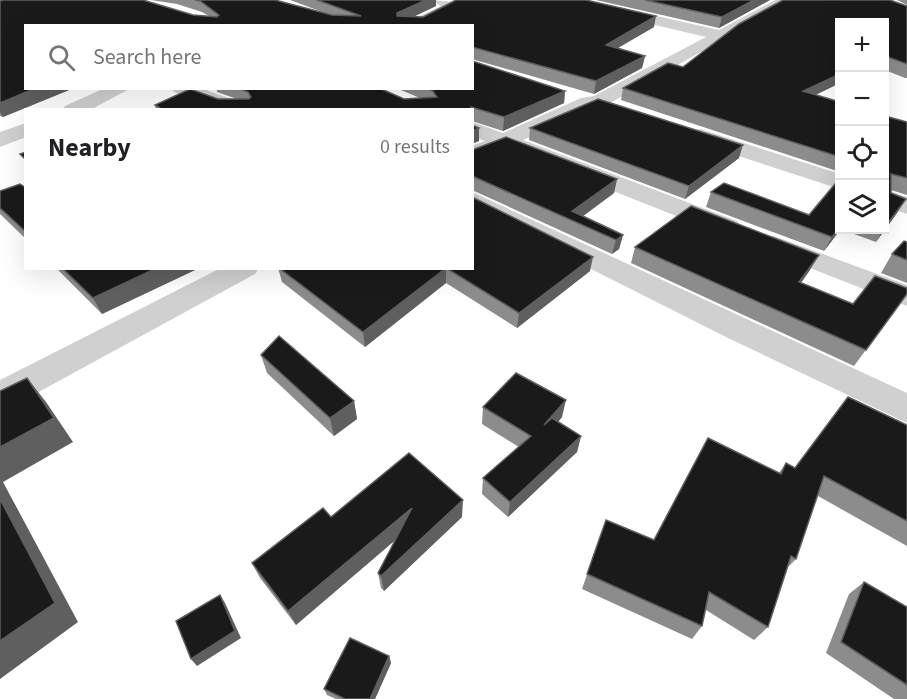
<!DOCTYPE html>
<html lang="en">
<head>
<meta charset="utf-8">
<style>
  :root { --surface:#fff; --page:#f6f6f6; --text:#202124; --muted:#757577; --line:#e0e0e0 }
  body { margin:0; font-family:"Source Sans 3",sans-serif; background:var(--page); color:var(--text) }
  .controls { position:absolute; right:18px; top:18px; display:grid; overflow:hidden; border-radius:0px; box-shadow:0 6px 24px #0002 }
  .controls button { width:54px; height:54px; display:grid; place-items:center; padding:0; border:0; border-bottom:2px solid var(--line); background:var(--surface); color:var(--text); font:30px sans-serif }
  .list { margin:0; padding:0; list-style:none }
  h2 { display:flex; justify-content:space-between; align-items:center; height:78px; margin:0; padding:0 24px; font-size:26px }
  h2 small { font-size:20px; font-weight:400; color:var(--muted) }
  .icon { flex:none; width:33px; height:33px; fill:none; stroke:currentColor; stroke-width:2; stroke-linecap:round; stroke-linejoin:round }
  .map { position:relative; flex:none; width:907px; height:699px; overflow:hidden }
  .search { position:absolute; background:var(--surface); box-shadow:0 6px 24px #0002; left:24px; top:24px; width:450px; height:66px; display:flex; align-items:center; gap:15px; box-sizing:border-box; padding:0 21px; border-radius:0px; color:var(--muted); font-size:22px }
  .panel { position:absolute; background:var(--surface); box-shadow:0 6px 24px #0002; left:24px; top:108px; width:450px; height:162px; border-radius:0px }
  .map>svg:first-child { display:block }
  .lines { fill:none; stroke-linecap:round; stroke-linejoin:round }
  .minor { fill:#d0d0d0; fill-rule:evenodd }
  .wall { fill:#8c8c8c }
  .shaded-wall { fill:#5f5f5f }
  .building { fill:#1a1a1a; stroke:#5f5f5f; stroke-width:1.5 }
</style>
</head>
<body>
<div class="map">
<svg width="907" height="699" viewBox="0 0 907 699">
  <rect width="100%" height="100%" fill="#fff"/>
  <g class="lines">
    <g class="minor">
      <path d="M430 0 457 2 459 7 422 26H399L441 6Z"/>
      <path d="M560 0H586L719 30 775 0H793L605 106 591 108 523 140 737 221 741 227 737 233 728 235 719 233 505 148 472 162V146L485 141 472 136V122L503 133 581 98 594 96 706 37 562 3Z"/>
      <path d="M105 88H131L90 110H62L65 106Z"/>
      <path d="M172 88H201L249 106 252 110H222L174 92Z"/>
      <path d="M26 123V137L0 147V132Z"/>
      <path d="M700 129 840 174V189L692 141 689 136 692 131Z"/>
      <path d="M884 190 907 197V214L884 206Z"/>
      <path d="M472 192 907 393V423L728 338 472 209Z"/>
      <path d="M774 236 907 285V306L764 250 760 244 764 238Z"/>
      <path d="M221 268H259L255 274 13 406 0 410V380Z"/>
    </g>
  </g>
  <g class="wall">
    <path d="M151 0H275L325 13 290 0H436V6L413 17 654 27 618 48 645 56 642 68 594 94 472 59V26H26V88H74L3 117 0 116V1L209 16 202 12 177 4Z"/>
    <path d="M596 0H770L719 28Z"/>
    <path d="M783 0H890L907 6V78H905L885 70V22H840V83L815 95 840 102V172L621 100 623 88 668 63 683 67 739 24Z"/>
    <path d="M897 0H907V5Z"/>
    <path d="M213 88H379L404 99 420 98 396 88H472L565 91 564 103 503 131 472 121V110H156L155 105 218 99H237L217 92V90Z"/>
    <path d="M885 116 907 122V195L891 190V193L897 213 876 242 843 230H885Z"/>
    <path d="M530 128 739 158 685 199 529 140Z"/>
    <path d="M472 150 617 179 614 193 583 216 623 235 619 249 612 254 472 190Z"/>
    <path d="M26 188V239L0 214V191Z"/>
    <path d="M711 192 809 215 840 230 824 251 706 207Z"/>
    <path d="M907 242V283L881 273 892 254Z"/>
    <path d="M635 247 810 270 801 283 853 304 907 294 854 366 631 263Z"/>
    <path d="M56 268H194L195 270 102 314Z"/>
    <path d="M278 268H472L590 271 517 328 446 283 365 347 282 282Z"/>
    <path d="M261 355 354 401 357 419 334 436 267 373Z"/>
    <path d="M483 407 562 417 558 422 581 436 577 452 508 517 482 494 483 478 519 447 482 424Z"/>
    <path d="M907 425V546L818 496 796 559 788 567 768 627 754 640 706 610 702 626 692 639 582 589 606 520 654 540 779 473 786 463 795 468Z"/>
    <path d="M331 517H462L384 591 381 588 378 573 395 540 296 625 260 578 252 563Z"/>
    <path d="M864 582 907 607V699H894L826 653 849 594Z"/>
    <path d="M389 656 391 663 375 699H336L327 695 324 689Z"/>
  </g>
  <g class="shaded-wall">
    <path d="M426 0H436V6L398 24 397 16V13Z"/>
    <path d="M754 0H770L719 28 722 17Z"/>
    <path d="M656 16 654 27 604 56 606 45Z"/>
    <path d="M645 56 642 68 594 94 596 81Z"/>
    <path d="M840 74V83L797 104 803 91Z"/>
    <path d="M36 88H74L3 117 0 112V103Z"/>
    <path d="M565 91 564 103 503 131 504 117Z"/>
    <path d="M479 128V141L472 144V131Z"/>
    <path d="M743 145 739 158 685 199 689 186Z"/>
    <path d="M617 179 614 193 575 222 572 211Z"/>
    <path d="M906 199 897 213 876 242 883 230H885V227Z"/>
    <path d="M840 227V230L824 251 832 237Z"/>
    <path d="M623 235 619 249 612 254 616 240Z"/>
    <path d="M819 255 810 270 790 298 799 282Z"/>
    <path d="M593 257 590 271 517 328 519 313Z"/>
    <path d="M157 268H194L195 270 102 314 93 298Z"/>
    <path d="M446 268V283L365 347 363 332Z"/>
    <path d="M27 378 46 402 73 442 3 482 78 622 0 679V447Z"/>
    <path d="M566 400 562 417 541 442 544 425Z"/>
    <path d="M354 401 357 419 334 436 330 418Z"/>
    <path d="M581 436 577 452 508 517 510 502Z"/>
    <path d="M463 500 462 517 384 591 381 576Z"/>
    <path d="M412 508 413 525 296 625 288 611Z"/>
    <path d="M220 595 225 603 241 638 197 666 191 659Z"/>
    <path d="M389 656 391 663 375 699H370Z"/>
  </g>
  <g class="building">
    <path d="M3 0H143L193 15 217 17 219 15 200 1 195 0H275L332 15 361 16 317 0H426L397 13V16L423 17 456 0H586L656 16 606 45 645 56 596 81 472 47V26H26V88H36L0 103V1Z"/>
    <path d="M645 0H754L722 17Z"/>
    <path d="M783 0H890L907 6V64L885 56V22H840V74L803 91 840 102V157L623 88 668 63 683 67 739 24Z"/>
    <path d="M472 61 565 91 504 117 471 107V110H163L155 105 190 89 218 99H249L251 97 248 92 238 88H379L404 99 437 97 433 91 426 88H472Z"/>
    <path d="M598 99 743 145 689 186 530 128Z"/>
    <path d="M885 116 907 122V178L891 174V193L906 199 885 227Z"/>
    <path d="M472 125 479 128 472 131Z"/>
    <path d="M506 137 617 179 572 211 623 235 616 240 472 176V150Z"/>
    <path d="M26 152V160L20 154Z"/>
    <path d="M840 178V227L832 237 711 192 724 183 809 215Z"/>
    <path d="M20 184 26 188V232L0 208V191Z"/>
    <path d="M472 197 593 257 519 313 446 268H472Z"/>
    <path d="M691 206 819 255 799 282 853 304 875 276 907 288V294L866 350 635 247Z"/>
    <path d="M904 241 907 242V260L892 254Z"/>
    <path d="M62 268H157L93 298Z"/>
    <path d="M279 268H446L363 332Z"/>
    <path d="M279 336 354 401 330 418 261 355Z"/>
    <path d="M516 373 566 400 544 425 552 418 581 436 510 502 483 478 531 436 483 407Z"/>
    <path d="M27 378 54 418 0 447V391Z"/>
    <path d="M848 397 907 425V521L824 476 796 559 791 556 768 627 709 592 702 626 587 574 606 520 654 540 708 438 781 474 786 463 795 468Z"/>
    <path d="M409 453 463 500 381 576 378 573 412 508 288 611 252 563 323 508 331 517Z"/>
    <path d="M0 499 55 603 0 641Z"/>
    <path d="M864 582 907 607V685L841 642Z"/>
    <path d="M220 595 235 631 191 659 176 621Z"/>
    <path d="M350 638 389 656 370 699H345L324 689Z"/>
  </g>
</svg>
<div class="controls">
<button>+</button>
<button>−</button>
<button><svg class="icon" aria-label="locate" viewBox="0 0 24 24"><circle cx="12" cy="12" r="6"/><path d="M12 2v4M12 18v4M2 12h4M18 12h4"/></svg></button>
<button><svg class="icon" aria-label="layers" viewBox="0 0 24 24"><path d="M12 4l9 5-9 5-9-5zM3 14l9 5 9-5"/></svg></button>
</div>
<div class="search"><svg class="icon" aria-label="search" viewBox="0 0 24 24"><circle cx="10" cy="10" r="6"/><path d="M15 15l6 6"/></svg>Search here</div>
<section class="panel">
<h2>Nearby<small>0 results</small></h2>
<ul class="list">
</ul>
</section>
</div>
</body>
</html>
